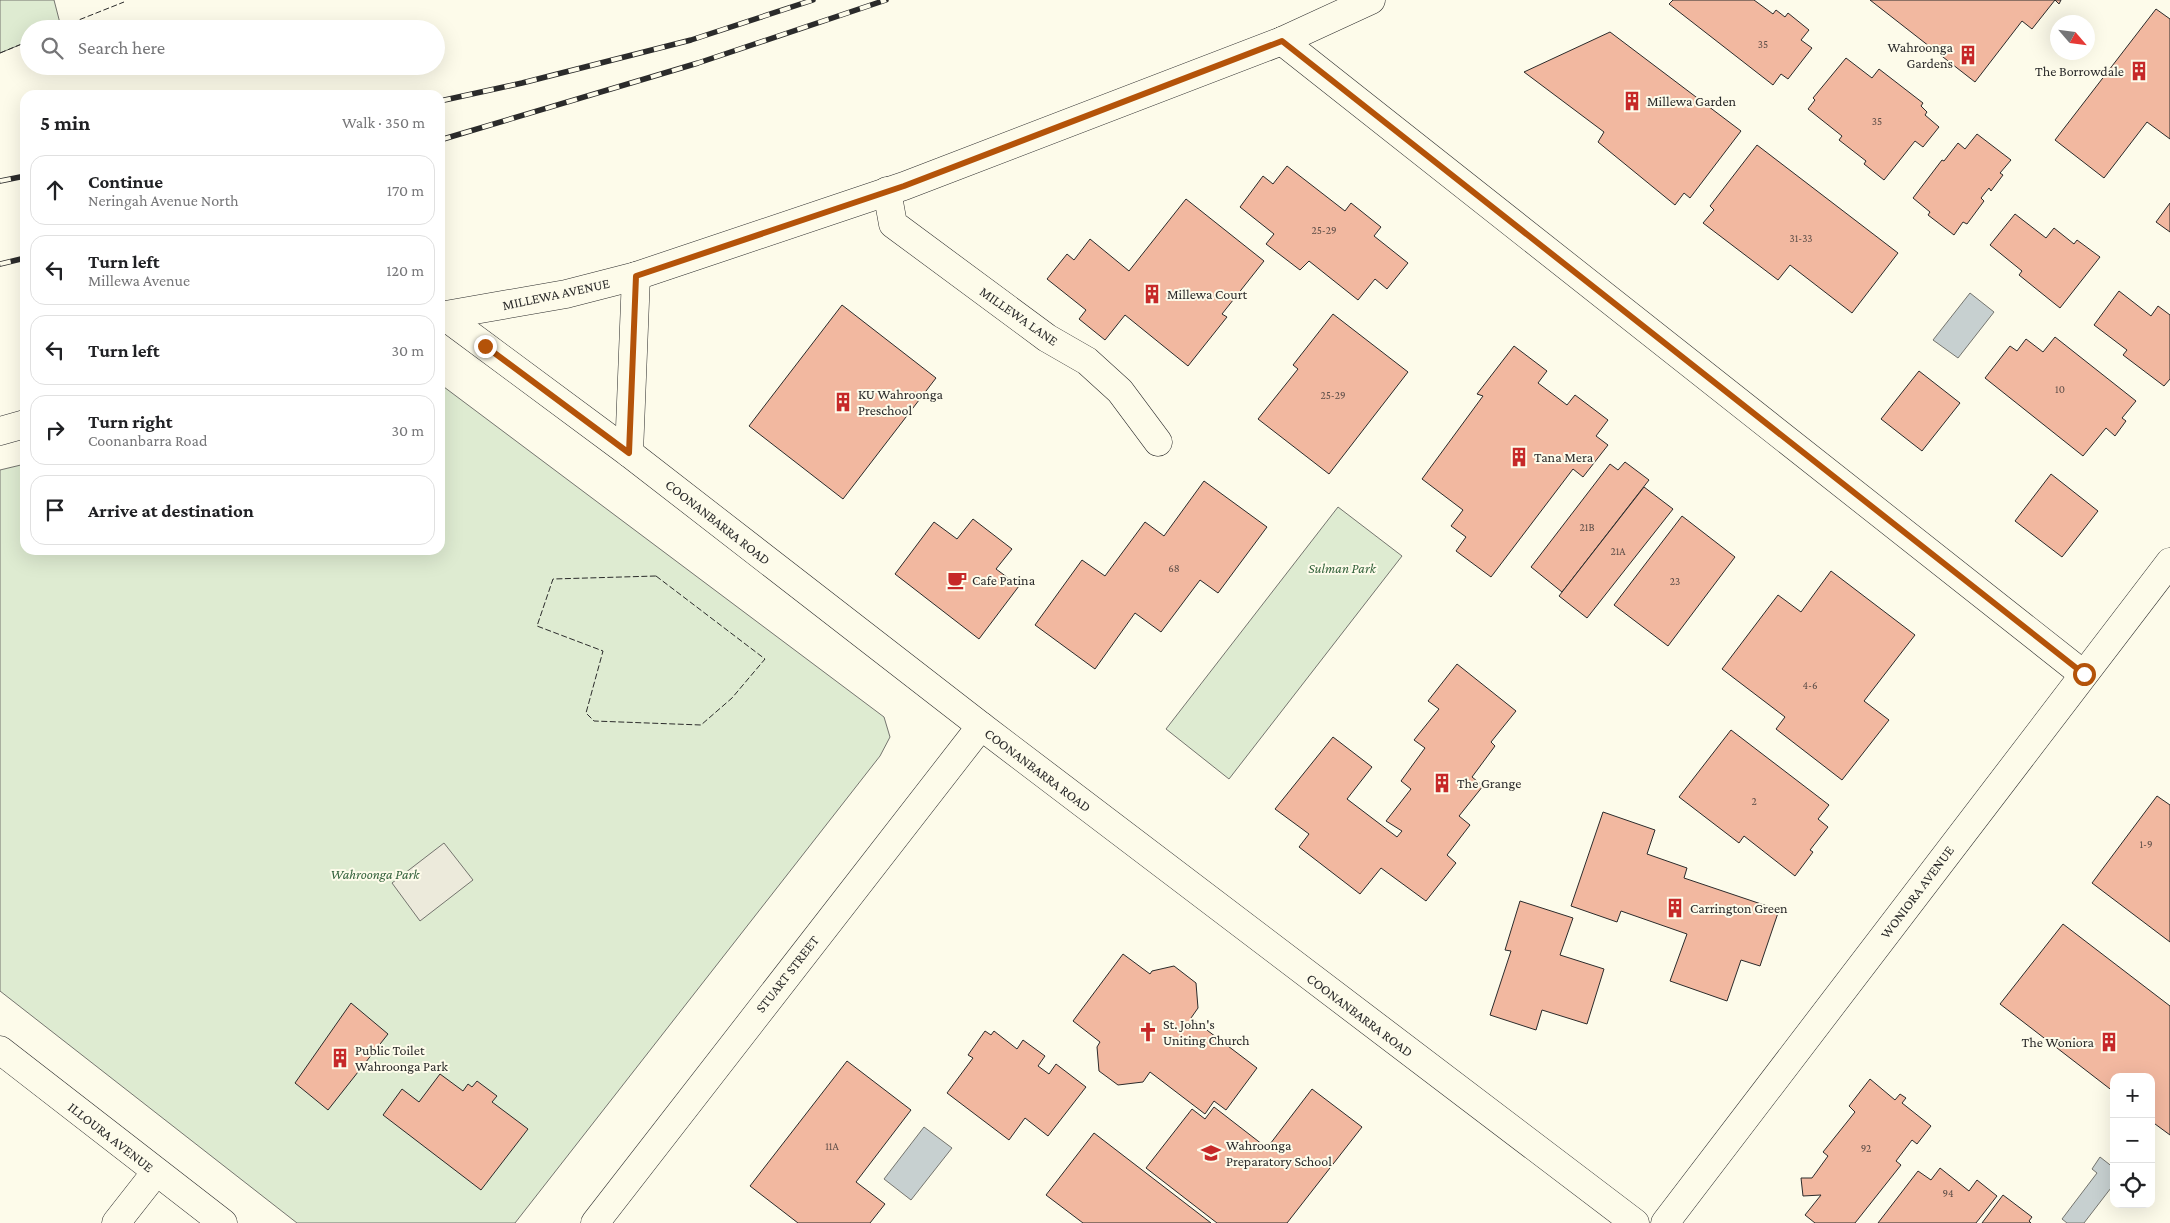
<!DOCTYPE html>
<html lang="en">
<head>
<meta charset="utf-8">
<style>
  :root { --surface:#fff; --page:#f2f2f2; --text:#202124; --muted:#757577; --line:#e0e0e0 }
  body { margin:0; font-family:"Crimson Pro",serif; background:var(--page); color:var(--text) }
  .controls { position:absolute; right:15px; bottom:15px; display:grid; overflow:hidden; border-radius:10px; box-shadow:0 5px 20px #0002 }
  .controls button { width:45px; height:45px; display:grid; place-items:center; padding:0; border:0; border-bottom:1px solid var(--line); background:var(--surface); color:var(--text); font:25px sans-serif }
  .compass { position:absolute; left:2050px; top:15px; width:45px; height:45px; border-radius:50%; background:var(--surface); box-shadow:0 5px 20px #0002; rotate:118deg }
  .stop { position:absolute; width:15px; height:15px; margin:-11px; border:4px solid #b45309; border-radius:50%; background:#fff }
  .stop.end { background:#b45309; border-color:#fff; box-shadow:0 1px 5px #0008 }
  .list { margin:0; padding:0; list-style:none }
  h2 { display:flex; justify-content:space-between; align-items:center; height:65px; margin:0; padding:0 20px; font-size:21px }
  h2 small { font-size:16px; font-weight:400; color:var(--muted) }
  .list li { display:grid; grid-template-columns:32px 1fr auto; gap:15px; align-items:center; box-sizing:border-box; height:70px; margin:0 10px 10px; padding:0 10px; border:1px solid var(--line); border-radius:15px }
  .list b { display:block; font-size:19px; white-space:nowrap }
  .list p { margin:0; font-size:16px; white-space:nowrap; color:var(--muted) }
  .list em { font-size:16px; font-style:normal; color:var(--muted) }
  .icon { flex:none; width:28px; height:28px; fill:none; stroke:currentColor; stroke-width:2; stroke-linecap:round; stroke-linejoin:round }
  .map { position:relative; flex:none; width:2170px; height:1223px; overflow:hidden }
  .search { position:absolute; background:var(--surface); box-shadow:0 5px 20px #0002; left:20px; top:20px; width:425px; height:55px; display:flex; align-items:center; gap:12px; box-sizing:border-box; padding:0 18px; border-radius:28px; color:var(--muted); font-size:19px }
  .panel { position:absolute; background:var(--surface); box-shadow:0 5px 20px #0002; left:20px; top:90px; width:425px; height:465px; border-radius:15px }
  .map>svg:first-child { display:block }
  .green { fill:#deebd1; stroke:#74746e }
  .parking { fill:#eceadb; stroke:#74746e }
  .water { fill:#c7d0d0; stroke:#74746e }
  .building { fill:#f2b8a0; stroke:#2b2b2b }
  .lines { fill:none; stroke-linecap:round; stroke-linejoin:round }
  .minor-casing { stroke:#2b2b2b; stroke-width:29 }
  .minor { stroke:#fdfbea; stroke-width:28 }
  .rail-casing { stroke:#2b2b2b; stroke-width:5.5 }
  .rail { stroke:#fdfbea; stroke-width:4; stroke-dasharray:11; stroke-linecap:butt }
  .fence { stroke:#2b2b2b; stroke-width:1; stroke-dasharray:6 2.5; stroke-linecap:butt }
  .route { stroke:#b45309; stroke-width:6 }
  .labels { text-anchor:middle; stroke-width:4; stroke-linejoin:round; paint-order:stroke }
  .number-label { font-size:11px; fill:#5d4e48 }
  .poi-label { font-size:14px; fill:#2b2b2b; stroke:#fdfbea; text-anchor:start }
  .street-label { font-size:14px; fill:#2b2b2b; stroke:#fdfbea }
  .park-label { font-size:14px; font-style:italic; fill:#34623c; stroke:#fdfbea }
</style>
</head>
<body>
<div class="map">
<svg width="2170" height="1223" viewBox="0 0 2170 1223">
  <rect width="100%" height="100%" fill="#fdfbea"/>
  <g class="green">
    <path d="M0 0H54L61 27 56 29H29V41L0 53Z"/>
    <path d="M440 384 884 717 890 737 880 756 515 1223H297L0 991V470L25 464V550H440Z"/>
    <path d="M1338 507 1402 556 1229 779 1166 729Z"/>
  </g>
  <path class="parking" d="M444 843 473 880 420 921 392 883Z"/>
  <g class="water">
    <path d="M1970 293 1994 312 1958 358 1933 340Z"/>
    <path d="M924 1127 952 1148 911 1200 884 1179Z"/>
    <path d="M2100 1157 2114 1168V1184L2084 1223H2067L2062 1219 2097 1173 2092 1169Z"/>
  </g>
  <g class="building">
    <path d="M1673 0H1754L1773 14 1776 10 1785 17 1788 13 1809 30 1801 40 1812 48 1788 79 1781 74 1773 85 1669 4Z"/>
    <path d="M1870 0H2061L2059 4 2055 0 2032 29 2022 21 1975 82Z"/>
    <path d="M2156 9 2170 19V139L2147 122 2104 178 2055 140Z"/>
    <path d="M1610 32 1741 131 1690 198 1684 193 1675 205 1598 142 1604 132 1524 72Z"/>
    <path d="M1846 58 1872 78 1879 69 1923 103 1921 106 1927 112 1925 115 1939 127 1923 147 1915 141 1884 180 1864 164 1866 161 1839 140 1842 136 1808 109 1815 100 1813 98Z"/>
    <path d="M1977 134 2011 160 2000 173 2003 175 1991 191 1989 188 1981 198 1984 201 1967 224 1963 222 1954 235 1928 215 1930 212 1913 198 1942 160 1944 161 1958 143 1965 149Z"/>
    <path d="M1757 145 1898 253 1852 313 1790 265 1778 280 1703 223 1714 210 1710 206Z"/>
    <path d="M1287 166 1345 211 1351 203 1381 227 1374 236 1408 263 1387 289 1375 279 1358 300 1309 261 1300 270 1266 244 1274 234 1240 207 1263 176 1273 184Z"/>
    <path d="M1186 199 1264 261 1222 314 1227 317 1188 366 1125 315 1105 340 1079 319 1086 310 1047 279 1067 254 1074 260 1090 239 1129 271Z"/>
    <path d="M2170 203V232L2156 222Z"/>
    <path d="M2015 214 2046 238 2054 228 2074 244 2077 240 2100 257 2060 308 2019 275 2022 271 1990 245Z"/>
    <path d="M2119 291 2151 316 2158 306 2170 315V379L2164 386 2123 355 2127 350 2094 325Z"/>
    <path d="M842 305 936 378 843 499 749 426Z"/>
    <path d="M1333 314 1408 372 1329 474 1258 419 1298 369 1293 365Z"/>
    <path d="M2055 337 2136 401 2122 418 2126 421 2115 436 2106 428 2083 456 1985 378 2010 346 2017 351 2026 339 2043 352Z"/>
    <path d="M1514 346 1547 371 1538 383 1567 405 1575 395 1608 420 1596 436 1608 445 1583 477 1573 469 1491 577 1456 551 1466 537 1451 526 1463 510 1422 479 1483 396 1477 394Z"/>
    <path d="M1919 371 1960 403 1922 451 1881 419Z"/>
    <path d="M1625 462 1649 480 1562 592 1531 567 1610 464 1618 470Z"/>
    <path d="M2051 474 2098 511 2062 557 2015 521Z"/>
    <path d="M1204 481 1267 527 1218 593 1200 580 1161 632 1135 613 1095 669 1035 625 1082 560 1105 576 1145 522 1164 536Z"/>
    <path d="M1644 487 1673 509 1587 618 1559 596Z"/>
    <path d="M1682 516 1735 557 1668 646 1614 605Z"/>
    <path d="M973 519 1012 549 996 569 1019 586 979 639 895 574 934 522 957 539Z"/>
    <path d="M1831 571 1915 635 1864 701 1889 720 1842 780 1776 729 1785 717 1722 669 1778 595 1801 612Z"/>
    <path d="M1457 664 1516 711 1491 742 1495 746 1472 777 1483 786 1459 816 1470 825 1447 855 1456 863 1426 901 1381 868 1360 894 1299 847 1309 834 1275 809 1333 737 1372 767 1347 799 1397 837 1402 831 1386 821 1411 789 1401 781 1425 748 1414 740 1439 709 1428 701Z"/>
    <path d="M1731 730 1829 805 1818 819 1828 827 1810 850 1813 852 1795 876 1744 836 1739 843 1679 797Z"/>
    <path d="M2157 796 2170 805V942L2092 883Z"/>
    <path d="M1603 812 1655 830 1647 854 1687 868 1684 878 1779 910 1760 966 1741 960 1727 1001 1670 981 1687 934 1621 911 1617 922 1571 906Z"/>
    <path d="M1520 901 1573 918 1560 955 1604 969 1587 1024 1542 1010 1536 1030 1490 1015 1511 951 1505 950Z"/>
    <path d="M2063 924 2170 1006V1135L2151 1121V1077H2114V1092L2000 1004Z"/>
    <path d="M1123 954 1150 974 1152 971 1174 966 1196 983 1198 1008 1191 1018 1257 1068 1226 1110 1214 1101 1205 1114 1150 1072 1143 1082 1118 1085 1099 1071 1097 1047 1100 1042 1073 1021Z"/>
    <path d="M351 1003 388 1034 328 1110 295 1083Z"/>
    <path d="M985 1031 991 1035 994 1031 1017 1049 1023 1040 1045 1056 1038 1066 1049 1074 1056 1064 1086 1087 1048 1136 1025 1118 1009 1140 947 1093 973 1058 968 1055Z"/>
    <path d="M847 1061 911 1110 856 1182 885 1204 870 1223H798L750 1186Z"/>
    <path d="M440 1074 463 1091 468 1084 472 1087 477 1081 497 1096 492 1102 528 1129 481 1190 383 1115 402 1089 419 1102Z"/>
    <path d="M1870 1079 1895 1100 1900 1094 1906 1098 1902 1103 1931 1126 1917 1144 1912 1140 1896 1161 1901 1165 1855 1223H1815L1805 1215 1821 1195 1803 1196 1801 1178H1812L1828 1156 1823 1152 1855 1112 1849 1106Z"/>
    <path d="M1312 1089 1362 1127 1287 1223H1217L1146 1168 1192 1109 1205 1119 1214 1107 1267 1148Z"/>
    <path d="M1094 1133 1211 1223H1083L1046 1195Z"/>
    <path d="M1940 1168 1969 1191 1977 1180 1997 1196 1976 1223H1878L1918 1171 1931 1180Z"/>
    <path d="M2003 1195 2032 1217 2029 1221 2031 1223H1982Z"/>
  </g>
  <g class="lines">
    <defs>
      <g id="minor">
        <path d="M1282 41 2083 674"/>
        <path d="M887 191 893 224 1047 338 1087 361 1120 391 1158 442"/>
        <path d="M443 315 629 453 981 726 1635 1223"/>
        <path d="M440 316 566 294 636 276 904 186 1282 41 1371 0"/>
        <path d="M0 431 25 424"/>
        <path d="M629 453 636 276"/>
        <path d="M0 1050 223 1223"/>
        <path d="M116 1223 156 1172"/>
        <path d="M595 1223 981 726"/>
        <path d="M1665 1223 2170 562"/>
      </g>
    </defs>
    <use href="#minor" class="minor-casing"/>
    <use href="#minor" class="minor"/>
    <defs>
      <g id="rail">
        <path d="M440 101 522 83 691 40 813 0"/>
        <path d="M440 140 698 63 886 0"/>
        <path d="M0 181 25 176"/>
        <path d="M0 264 25 258"/>
      </g>
    </defs>
    <use href="#rail" class="rail-casing"/>
    <use href="#rail" class="rail"/>
    <g class="fence">
      <path d="M56 29 124 2"/>
      <path d="M0 53 29 41"/>
      <path d="M656 576 765 659 732 698 701 725 594 721 586 713 603 651 537 626 553 579Z"/>
    </g>
  </g>
  <g class="lines">
    <path class="route" d="M485 346 629 453 636 276 904 186 1282 41 2084 674"/>
  </g>
  <defs>
    <symbol id="building-bare" viewBox="-9 -9 18 18"><path d="M-4-6H4V6H1V3H-1V6H-4ZM-2.5-4.3h1.7v1.8h-1.7ZM.8-4.3h1.7v1.8H.8ZM-2.5-1h1.7V.8h-1.7ZM.8-1h1.7V.8H.8Z" fill="#c62828" stroke="#fdfbea" stroke-width="2.5" paint-order="stroke"/></symbol>
    <symbol id="cafe-bare" viewBox="-9 -9 18 18"><path d="M-5.5-4.5H6V0H3Q3 3.5 0 3.5H-2.5Q-5.5 3.5-5.5 0ZM3-3.2v2h1.7v-2ZM-6 4.5H4V6H-6Z" fill="#c62828" stroke="#fdfbea" stroke-width="2.5" paint-order="stroke"/></symbol>
    <symbol id="church-bare" viewBox="-9 -9 18 18"><path d="M-1.2-6h2.4v3.5h3.3v2.4h-3.3V6h-2.4V-.1h-3.3v-2.4h3.3Z" fill="#c62828" stroke="#fdfbea" stroke-width="2.5" paint-order="stroke"/></symbol>
    <symbol id="school-bare" viewBox="-9 -9 18 18"><path d="M0-5L7-2L0 1L-7-2ZM-4 1L0 2.5L4 1V4Q0 6-4 4Z" fill="#c62828" stroke="#fdfbea" stroke-width="2.5" paint-order="stroke"/></symbol>
  </defs>
  <g fill-rule="evenodd">
    <use href="#building-bare" x="1954" y="41" width="28" height="28"/>
    <use href="#building-bare" x="2125" y="57" width="28" height="28"/>
    <use href="#building-bare" x="1618" y="87" width="28" height="28"/>
    <use href="#building-bare" x="1138" y="280" width="28" height="28"/>
    <use href="#building-bare" x="829" y="388" width="28" height="28"/>
    <use href="#building-bare" x="1505" y="443" width="28" height="28"/>
    <use href="#cafe-bare" x="943" y="566" width="28" height="28"/>
    <use href="#building-bare" x="1428" y="769" width="28" height="28"/>
    <use href="#building-bare" x="1661" y="894" width="28" height="28"/>
    <use href="#church-bare" x="1134" y="1018" width="28" height="28"/>
    <use href="#building-bare" x="2095" y="1028" width="28" height="28"/>
    <use href="#building-bare" x="326" y="1044" width="28" height="28"/>
    <use href="#school-bare" x="1197" y="1139" width="28" height="28"/>
  </g>
  <g class="labels">
    <g class="number-label">
      <text x="1763" y="48">35</text>
      <text x="1877" y="125">35</text>
      <text x="1324" y="234">25-29</text>
      <text x="1801" y="242">31-33</text>
      <text x="2060" y="393">10</text>
      <text x="1333" y="399">25-29</text>
      <text x="1587" y="531">21B</text>
      <text x="1618" y="555">21A</text>
      <text x="1174" y="572">68</text>
      <text x="1675" y="585">23</text>
      <text x="1810" y="689">4-6</text>
      <text x="1754" y="805">2</text>
      <text x="2146" y="848">1-9</text>
      <text x="832" y="1150">11A</text>
      <text x="1866" y="1152">92</text>
      <text x="1948" y="1197">94</text>
    </g>
    <g class="poi-label">
      <text x="1953" y="52" text-anchor="end">Wahroonga<tspan x="1953" dy="16">Gardens</tspan></text>
      <text x="2124" y="76" text-anchor="end">The Borrowdale</text>
      <text x="1647" y="106">Millewa Garden</text>
      <text x="1167" y="299">Millewa Court</text>
      <text x="858" y="399">KU Wahroonga<tspan x="858" dy="16">Preschool</tspan></text>
      <text x="1534" y="462">Tana Mera</text>
      <text x="972" y="585">Cafe Patina</text>
      <text x="1457" y="788">The Grange</text>
      <text x="1690" y="913">Carrington Green</text>
      <text x="1163" y="1029">St. John's<tspan x="1163" dy="16">Uniting Church</tspan></text>
      <text x="2094" y="1047" text-anchor="end">The Woniora</text>
      <text x="355" y="1055">Public Toilet<tspan x="355" dy="16">Wahroonga Park</tspan></text>
      <text x="1226" y="1150">Wahroonga<tspan x="1226" dy="16">Preparatory School</tspan></text>
    </g>
    <g class="street-label">
      <text transform="translate(556 294) rotate(-12)" y="5">MILLEWA AVENUE</text>
      <text transform="translate(1019 316) rotate(35)" y="5">MILLEWA LANE</text>
      <text transform="translate(718 522) rotate(38)" y="5">COONANBARRA ROAD</text>
      <text transform="translate(1038 770) rotate(37)" y="5">COONANBARRA ROAD</text>
      <text transform="translate(1917 892) rotate(-53)" y="5">WONIORA AVENUE</text>
      <text transform="translate(787 974) rotate(-52)" y="5">STUART STREET</text>
      <text transform="translate(1360 1015) rotate(37)" y="5">COONANBARRA ROAD</text>
      <text transform="translate(111 1137) rotate(38)" y="5">ILLOURA AVENUE</text>
    </g>
    <g class="park-label">
      <text x="1342" y="573">Sulman Park</text>
      <text x="375" y="879">Wahroonga Park</text>
    </g>
  </g>
</svg>
<div class="controls">
<button>+</button>
<button>−</button>
<button><svg class="icon" aria-label="locate" viewBox="0 0 24 24"><circle cx="12" cy="12" r="6"/><path d="M12 2v4M12 18v4M2 12h4M18 12h4"/></svg></button>
</div>
<svg class="compass" viewBox="-18 -18 36 36"><path d="M0-13l5 13h-10z" fill="#e53935"/><path d="M0 13l5-13h-10z" fill="#757577"/></svg>
<div class="stop" style="left:2084px;top:674px"></div>
<div class="stop end" style="left:485px;top:346px"></div>
<div class="search"><svg class="icon" aria-label="search" viewBox="0 0 24 24"><circle cx="10" cy="10" r="6"/><path d="M15 15l6 6"/></svg>Search here</div>
<section class="panel">
<h2>5 min<small>Walk · 350 m</small></h2>
<ul class="list">
<li><svg class="icon" aria-label="ahead" viewBox="0 0 24 24"><path d="M12 20V5M6 11l6-6 6 6"/></svg><div><b>Continue</b><p>Neringah Avenue North</p></div><em>170 m</em></li>
<li><svg class="icon" aria-label="left" viewBox="0 0 24 24"><path d="M17 20v-9H6M10 6l-5 5 5 5"/></svg><div><b>Turn left</b><p>Millewa Avenue</p></div><em>120 m</em></li>
<li><svg class="icon" aria-label="left" viewBox="0 0 24 24"><path d="M17 20v-9H6M10 6l-5 5 5 5"/></svg><div><b>Turn left</b></div><em>30 m</em></li>
<li><svg class="icon" aria-label="right" viewBox="0 0 24 24"><path d="M7 20v-9h11M14 6l5 5-5 5"/></svg><div><b>Turn right</b><p>Coonanbarra Road</p></div><em>30 m</em></li>
<li><svg class="icon" aria-label="arrive" viewBox="0 0 24 24"><path d="M6 21V4h12l-3 4 3 4H6"/></svg><div><b>Arrive at destination</b></div></li>
</ul>
</section>
</div>
</body>
</html>
